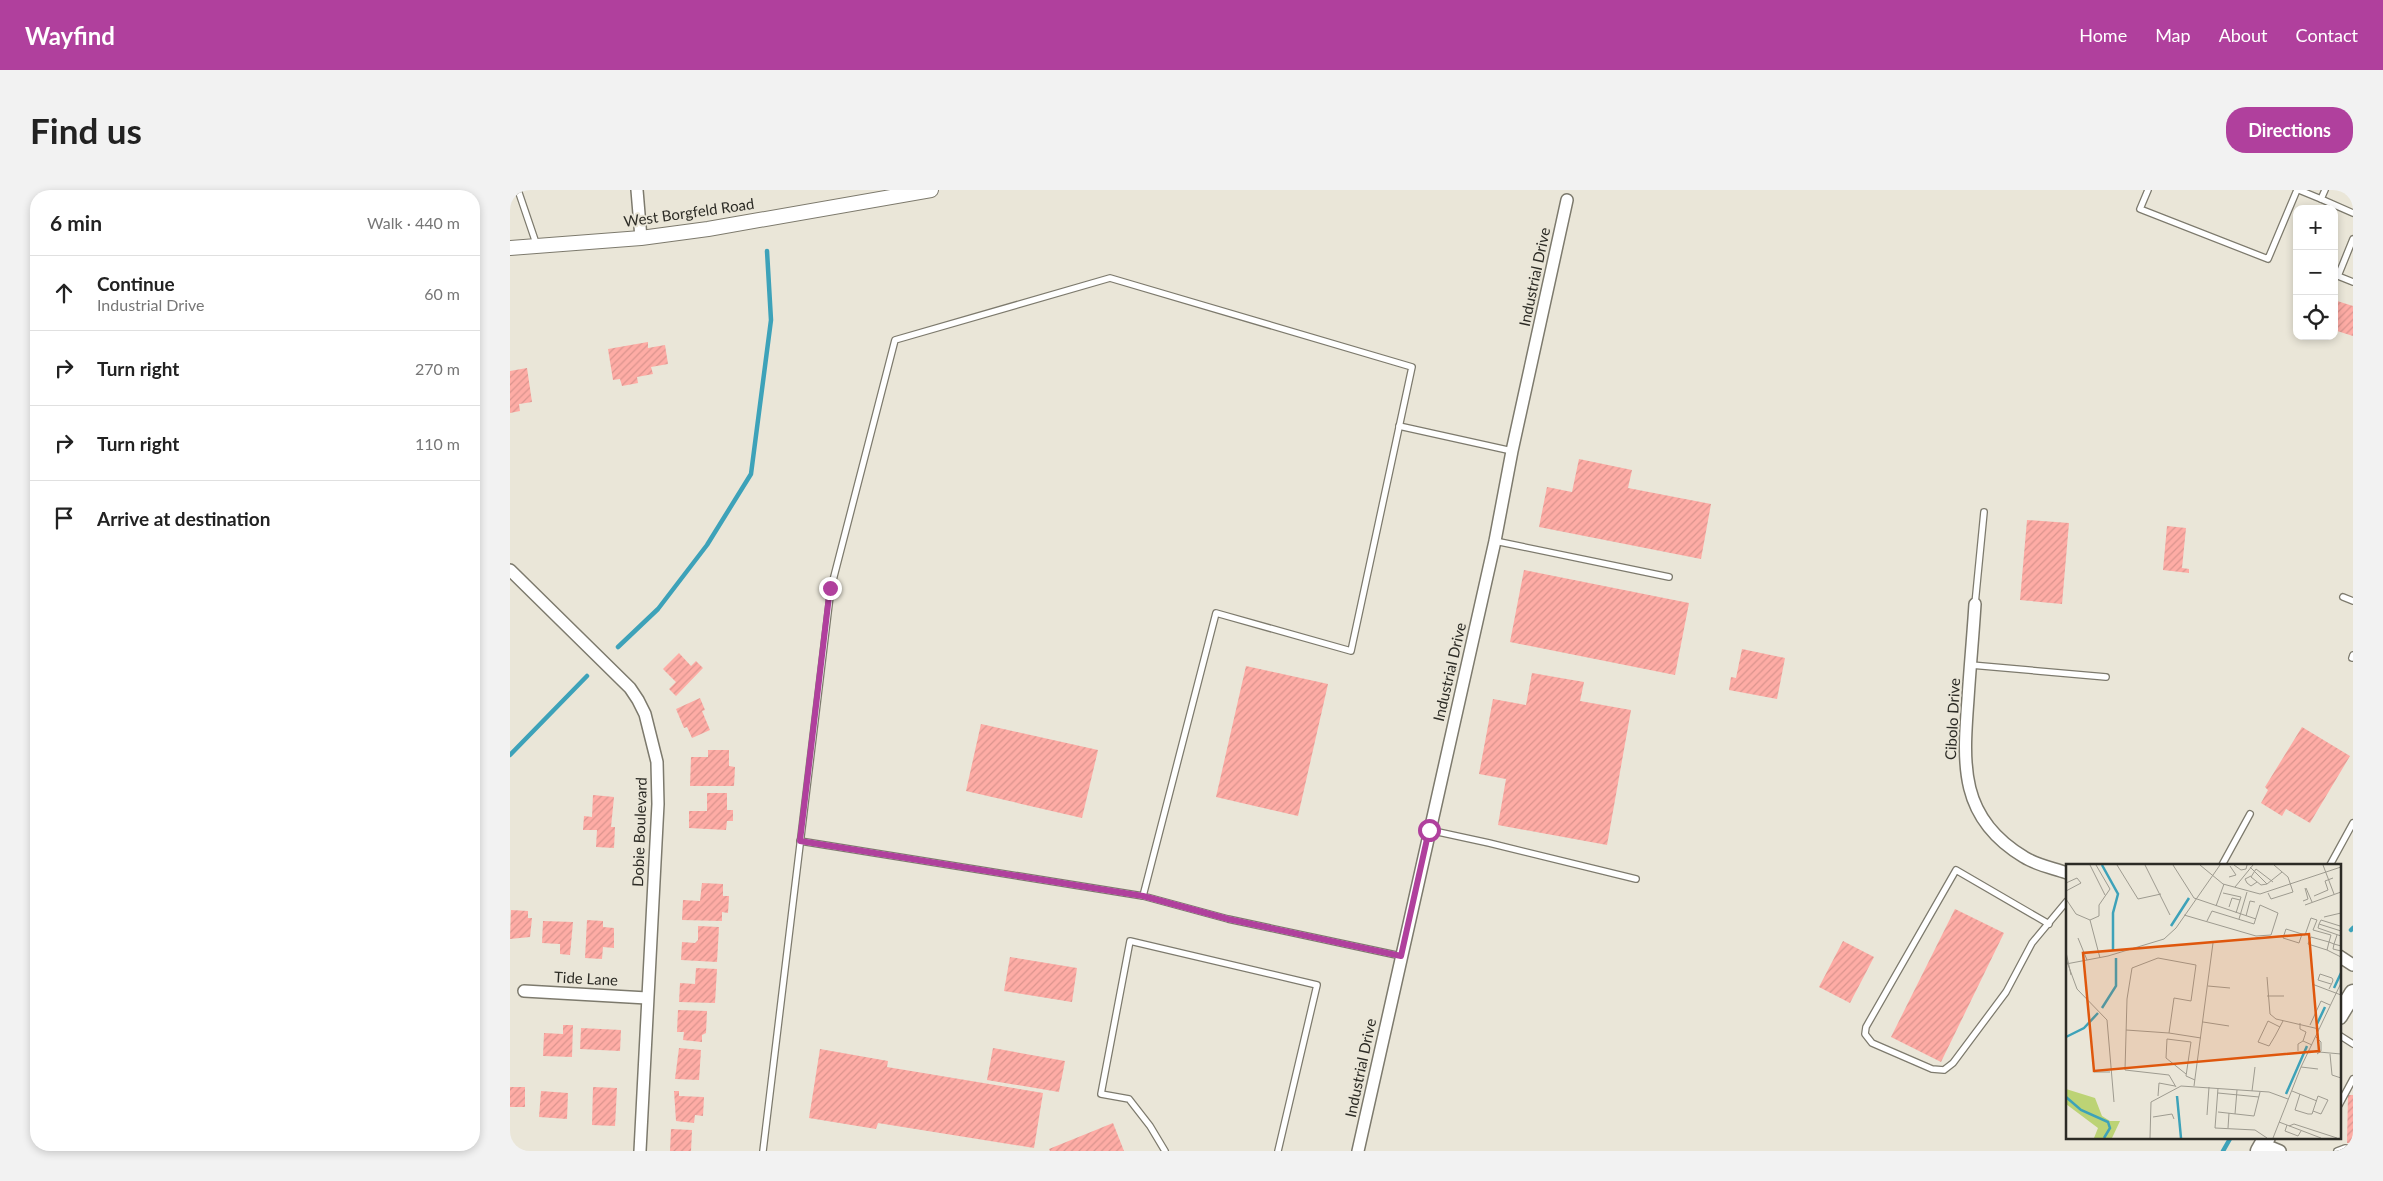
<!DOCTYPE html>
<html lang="en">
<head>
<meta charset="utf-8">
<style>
  :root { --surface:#fff; --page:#f2f2f2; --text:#222; --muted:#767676; --line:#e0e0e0; --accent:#b0409d }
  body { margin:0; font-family:Lato,sans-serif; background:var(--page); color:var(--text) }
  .controls { position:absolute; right:15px; top:15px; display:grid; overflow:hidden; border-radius:10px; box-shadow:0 2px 8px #0003 }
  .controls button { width:45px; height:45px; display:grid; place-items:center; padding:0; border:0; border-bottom:1px solid var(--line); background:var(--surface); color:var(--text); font:25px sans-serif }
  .stop { position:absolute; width:15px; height:15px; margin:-11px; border:4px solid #b0409d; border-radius:50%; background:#fff }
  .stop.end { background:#b0409d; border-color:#fff; box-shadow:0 1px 5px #0008 }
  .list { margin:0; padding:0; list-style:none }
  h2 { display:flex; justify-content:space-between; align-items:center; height:65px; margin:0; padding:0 20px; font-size:21px }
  h2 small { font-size:16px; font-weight:400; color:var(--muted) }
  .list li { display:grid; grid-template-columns:32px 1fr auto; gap:15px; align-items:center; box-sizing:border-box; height:75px; padding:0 20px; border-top:1px solid var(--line) }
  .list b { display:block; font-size:19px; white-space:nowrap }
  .list p { margin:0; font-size:16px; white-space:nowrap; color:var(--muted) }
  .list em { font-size:16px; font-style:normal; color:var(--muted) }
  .icon { flex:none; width:28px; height:28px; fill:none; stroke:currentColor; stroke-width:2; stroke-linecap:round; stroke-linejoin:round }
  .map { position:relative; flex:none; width:1843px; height:961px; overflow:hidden; border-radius:20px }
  header { display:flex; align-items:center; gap:30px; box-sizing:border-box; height:70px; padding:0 25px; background:var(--accent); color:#fff }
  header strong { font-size:24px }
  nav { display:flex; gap:28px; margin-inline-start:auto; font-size:18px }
  .intro { display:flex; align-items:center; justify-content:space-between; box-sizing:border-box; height:120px; padding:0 30px }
  h1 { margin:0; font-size:35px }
  .button { padding:12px 22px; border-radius:20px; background:var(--accent); color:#fff; font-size:18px; font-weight:700 }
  main { display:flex; gap:30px; padding:0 30px }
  aside { flex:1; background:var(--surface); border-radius:20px; box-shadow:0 2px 8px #0003 }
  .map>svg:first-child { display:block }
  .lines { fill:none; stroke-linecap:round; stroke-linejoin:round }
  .stream { stroke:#3da2b9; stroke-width:4.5 }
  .building { fill:url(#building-hatch) }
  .service-casing { stroke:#7d7a6d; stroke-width:8 }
  .minor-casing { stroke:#7d7a6d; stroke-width:14 }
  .tertiary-casing { stroke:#7d7a6d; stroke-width:16 }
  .secondary-casing { stroke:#7d7a6d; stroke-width:19 }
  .service { stroke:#fff; stroke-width:5.5 }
  .minor { stroke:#fff; stroke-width:11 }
  .tertiary { stroke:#fff; stroke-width:14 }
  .secondary { stroke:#fff; stroke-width:16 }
  .route { stroke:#b0409d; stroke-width:6 }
  .labels { text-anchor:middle; stroke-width:4; stroke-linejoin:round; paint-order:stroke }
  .street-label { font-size:15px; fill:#2c2b25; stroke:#eae6d8 }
  .inset-river { fill:none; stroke:#3da2b9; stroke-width:2.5 }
  .inset-road { fill:none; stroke:#9e9b90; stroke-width:1 }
  .view { fill:#df570d; fill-opacity:0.15; stroke:#df570d; stroke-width:2.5 }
  .inset-edge { fill:none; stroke:#2c2b25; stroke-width:2.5 }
</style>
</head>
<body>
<header>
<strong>Wayfind</strong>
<nav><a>Home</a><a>Map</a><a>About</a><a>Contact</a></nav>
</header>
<div class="intro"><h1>Find us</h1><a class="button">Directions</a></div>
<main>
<aside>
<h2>6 min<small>Walk · 440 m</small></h2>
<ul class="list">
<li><svg class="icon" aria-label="ahead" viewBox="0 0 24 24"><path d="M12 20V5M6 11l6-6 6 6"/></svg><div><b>Continue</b><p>Industrial Drive</p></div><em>60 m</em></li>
<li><svg class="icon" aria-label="right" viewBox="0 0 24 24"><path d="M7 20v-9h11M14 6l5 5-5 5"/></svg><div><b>Turn right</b></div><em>270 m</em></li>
<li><svg class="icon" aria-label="right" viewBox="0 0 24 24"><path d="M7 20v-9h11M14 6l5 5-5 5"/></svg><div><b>Turn right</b></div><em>110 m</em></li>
<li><svg class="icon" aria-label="arrive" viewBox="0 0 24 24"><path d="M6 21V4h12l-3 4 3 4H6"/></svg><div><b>Arrive at destination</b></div></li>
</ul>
</aside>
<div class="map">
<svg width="1843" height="961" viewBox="0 0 1843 961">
  <defs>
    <pattern id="building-hatch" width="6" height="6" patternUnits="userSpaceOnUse" patternTransform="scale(1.25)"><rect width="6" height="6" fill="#feaca5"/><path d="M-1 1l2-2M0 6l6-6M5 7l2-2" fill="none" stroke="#da948e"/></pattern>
  </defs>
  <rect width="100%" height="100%" fill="#eae6d8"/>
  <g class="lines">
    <g class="stream">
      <path d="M108 457 148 419 197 355 241 284 261 130 257 61"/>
      <path d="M0 565 77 486"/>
      <path d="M1841 740 1843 738"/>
      <path d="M1713 961 1721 947"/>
    </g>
  </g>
  <g class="building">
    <path d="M1824 110 1843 116V146L1824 140Z"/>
    <path d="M138 152V158L155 155 158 174 141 177 143 184 127 187 128 193 112 196 110 189 103 190 98 159Z"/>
    <path d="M17 178 22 212 9 214 10 221 0 223V181Z"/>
    <path d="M1069 269 1122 280 1118 298 1201 314 1191 369 1029 337 1037 297 1062 302Z"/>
    <path d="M1517 330 1559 333 1552 414 1510 410Z"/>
    <path d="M1657 336 1676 338 1672 378 1679 379V383L1653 380Z"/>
    <path d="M1014 380 1179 413 1165 485 1000 452Z"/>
    <path d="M1232 459 1275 468 1267 509 1219 500 1221 487 1226 488Z"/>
    <path d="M169 463 181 476 186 471 193 478 166 506 159 499 166 492 153 479Z"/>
    <path d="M736 476 818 494 788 626 706 607Z"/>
    <path d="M1022 483 1074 492 1070 511 1121 520 1097 655 988 635 996 589 969 584 983 509 1016 515Z"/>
    <path d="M190 508 195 520 192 521 200 540 182 548 177 537 174 538 166 519Z"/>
    <path d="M471 534 588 560 572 628 456 601Z"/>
    <path d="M1792 537 1840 566 1800 633 1776 619 1772 626 1751 613 1758 600 1755 597Z"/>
    <path d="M198 560H219V576L225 577 224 596H180L181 567H198Z"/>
    <path d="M197 603H217V620H223V631H217L216 640 179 638V621H197Z"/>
    <path d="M83 605 104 607 101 637H105L104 658 86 657 87 640H73L74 626 82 627Z"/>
    <path d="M192 693 213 694V706H219L218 723 212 722V731L172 730 173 710 190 711Z"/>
    <path d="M1445 719 1494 743 1431 872 1381 847Z"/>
    <path d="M1 720 18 721V728H22L20 747 0 749Z"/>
    <path d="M77 730 93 731V737L104 738V758L93 757 92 769 75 768Z"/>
    <path d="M33 731 63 732 60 765 50 764V754L32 753Z"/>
    <path d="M188 736 209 737 207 772 171 770 172 752 185 753 188 750Z"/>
    <path d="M1333 751 1364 767 1340 813 1309 797Z"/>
    <path d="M500 767 567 778 562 812 494 801Z"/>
    <path d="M186 778 207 779 205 813 169 812 170 793 185 794Z"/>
    <path d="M168 820 197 821 196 843 192 845V852L173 850 174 842H167Z"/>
    <path d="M53 835H63L62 867 33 866 34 843 53 844Z"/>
    <path d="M71 838 111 840 110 861 70 859Z"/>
    <path d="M169 858 191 860 189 890 165 889Z"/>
    <path d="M483 858 555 871 549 902 477 890Z"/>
    <path d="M310 859 378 871 377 877 533 903 524 958 368 933 366 939 299 928Z"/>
    <rect x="0" y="897" width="15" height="20"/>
    <path d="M83 897 107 898 105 936 82 935Z"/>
    <path d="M31 901 58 903 57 929 29 927Z"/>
    <path d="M164 901H169V906L194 907 193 926 185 925 184 933 166 931Z"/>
    <path d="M1838 905H1843V953H1837Z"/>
    <path d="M603 933 614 961H540L539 959Z"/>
    <path d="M161 939 182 940 181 961H160Z"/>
  </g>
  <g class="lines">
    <defs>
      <g id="service">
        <path d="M8 0 27 56"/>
        <path d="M1638 0 1630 19 1758 69 1787 0"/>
        <path d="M1789 0 1811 9 1815 0"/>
        <path d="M1811 9 1843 23"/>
        <path d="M1843 49 1828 86 1843 92"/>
        <path d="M889 236 1002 261"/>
        <path d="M985 351 1159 387"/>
        <path d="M1833 407 1843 411"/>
        <path d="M1465 414 1474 322"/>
        <path d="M1842 468 1843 465"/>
        <path d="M1461 475 1596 487"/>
        <path d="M919 640 979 653 1126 689"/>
        <path d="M290 651 633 706"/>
        <path d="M1712 675 1740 624"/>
        <path d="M1820 675 1843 633"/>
        <path d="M1539 734 1446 680 1356 837 1355 844 1362 853 1422 879 1434 880 1443 873 1496 802 1522 753 1557 711"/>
        <path d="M1829 845 1843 854"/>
        <path d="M1829 915 1843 889"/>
        <path d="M253 961 321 398 385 150 600 88 902 177 841 461 706 423 633 706 718 729 891 766"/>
        <path d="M655 961 640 936 619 909 591 904 620 751 807 795 768 961"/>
        <path d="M1827 961 1835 958 1843 959"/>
      </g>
      <g id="minor">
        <path d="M127 0 131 48"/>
        <path d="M0 380 120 498 128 510 135 524 147 572 148 614 130 961"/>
        <path d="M1465 414C1463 446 1460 477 1458 509 1453 575 1449 628 1514 667 1526 675 1543 678 1557 683"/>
        <path d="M1829 766 1843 775"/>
        <path d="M14 801 137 808"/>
        <path d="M1753 954 1770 961"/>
        <path d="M848 961 985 351 1002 261 1057 10"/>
      </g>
      <path id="tertiary" d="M0 58 131 48 198 39 421 0"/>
      <g id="secondary">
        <path d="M1829 826 1843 803"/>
        <path d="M1749 961 1757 947"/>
      </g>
    </defs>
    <use href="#service" class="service-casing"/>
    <use href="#minor" class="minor-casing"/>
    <use href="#tertiary" class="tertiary-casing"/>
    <use href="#secondary" class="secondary-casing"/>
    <use href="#service" class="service"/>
    <use href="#minor" class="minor"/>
    <use href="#tertiary" class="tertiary"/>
    <use href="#secondary" class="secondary"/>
  </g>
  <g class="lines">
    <path class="route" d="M320 398 290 651 633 706 718 729 891 766 919 640"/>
  </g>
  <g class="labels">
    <g class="street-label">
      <text transform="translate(179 23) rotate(-8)" y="5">West Borgfeld Road</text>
      <text transform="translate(1025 87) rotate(-78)" y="5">Industrial Drive</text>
      <text transform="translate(940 482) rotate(-77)" y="5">Industrial Drive</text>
      <text transform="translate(1443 529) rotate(-87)" y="5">Cibolo Drive</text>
      <text transform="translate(130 642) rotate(-88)" y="5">Dobie Boulevard</text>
      <text transform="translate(76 789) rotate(3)" y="5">Tide Lane</text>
      <text transform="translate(851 878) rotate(-78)" y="5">Industrial Drive</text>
    </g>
  </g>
  <g transform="translate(1556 674)">
    <rect width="275" height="275" fill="#eae6d8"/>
    <path d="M0 225 29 234 36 252 44 257H54L46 274H28L32 264 0 240Z" fill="#bcd375"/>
    <path class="inset-river" d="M36 1 52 30 47 49V86M105 62 123 34M268 124 275 109M36 144 50 122V94M251 160 259 143M0 173 18 164 32 149M220 230 241 182M111 232 115 274M0 233 15 246 42 258 44 264 38 274"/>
    <path class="inset-road" d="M24 1 39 31M51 1 72 35 95 30M79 1 104 51M107 1 128 34 190 55M134 1 157 20 194 30 275 3M168 1 175 6 180 5 181 1M257 1 268 30M184 3 201 20 216 8M185 12 179 15 181 19 185 22 191 18M163 13 170 11 164 2M0 19 11 14 15 19 0 27M201 20 195 21 185 13 190 5 207 18M169 23 187 1M240 24 246 38M157 29 175 33 170 49M202 29 205 35 227 28 222 13 208 1M248 32 262 26 259 17 267 14M0 35 10 50 24 56 33 52V41L44 25 30 1M237 37 242 35 239 24M239 41 275 28M150 42 158 20M163 43 166 34 174 36M118 51 190 72 205 71 212 49 194 41 188 60 146 47 141 57M180 52 184 37 189 38M258 53 275 49M173 55 181 28M24 56 34 94M253 60 252 64 275 72M274 62 255 56 253 60 275 67M236 70 233 79 217 74 220 65 236 70 239 71 245 54 251 56 247 66 265 71 263 78 261 86 242 80 245 73 263 78 268 80 267 85 275 87M271 71 268 80 275 82M12 74 21 96M261 86 275 93M0 88 5 111M0 95 11 125 41 156 48 238M0 100 42 92 98 75 110 64 154 1M201 113 204 150 210 155 253 165M246 120 275 131M142 122 164 124M263 125 266 119 267 116 266 114 254 110 252 116 265 120M201 132H218M137 158 163 162M234 159V165L240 168 237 177M244 161 255 137 264 141M214 163 202 157 192 178 203 182 209 172 217 157M60 166 103 169M250 173 255 178V187L251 190M232 187V180L237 177 246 181M242 187 275 190M264 190 266 211 275 214M235 203 252 205M28 208H44M120 210 100 194 101 175 125 178 120 212 129 216M128 222 147 79M110 223 103 211 59 206 61 135 66 104 92 94 130 101 125 137 108 134 103 169 135 174M152 224 149 264 189 266 201 274M186 227 189 203M226 227 251 237M152 229 193 233M234 230 229 246 242 250H246L252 232 262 236 255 250 247 247M92 232 93 219 109 222M152 248 188 252 194 228M169 250 171 226M141 251 143 223M87 253 106 250 108 255M213 258 255 274M221 261 219 267 232 272 235 267M223 262 228 260 271 274M162 264 163 249M84 274 85 238 115 222 203 228 222 235M207 274 235 203 275 119"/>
    <path class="view" d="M243 70 253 187 28 207 17 89Z"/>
    <rect width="275" height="275" class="inset-edge"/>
  </g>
</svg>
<div class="controls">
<button>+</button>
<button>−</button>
<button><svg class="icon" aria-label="locate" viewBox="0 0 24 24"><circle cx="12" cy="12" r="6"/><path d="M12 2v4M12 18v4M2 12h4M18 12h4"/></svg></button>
</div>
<div class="stop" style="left:919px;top:640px"></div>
<div class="stop end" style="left:320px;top:398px"></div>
</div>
</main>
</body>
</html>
